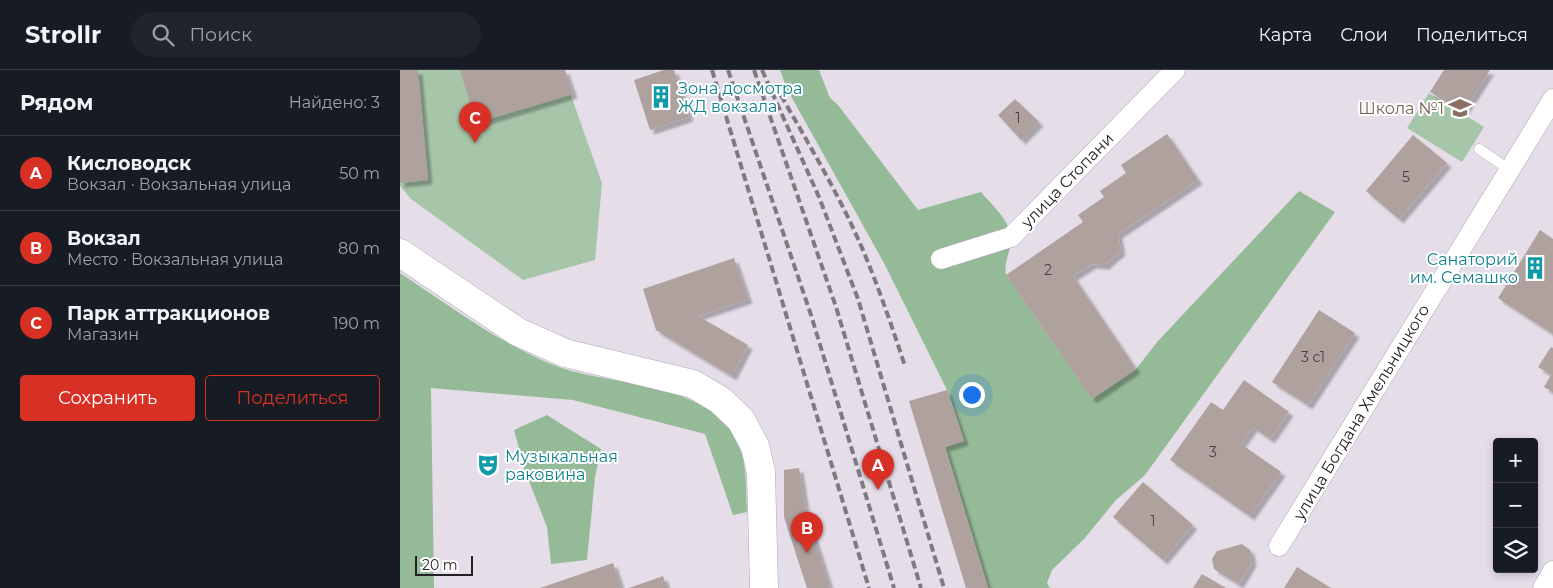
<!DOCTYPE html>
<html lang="ru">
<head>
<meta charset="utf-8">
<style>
  :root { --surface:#171b24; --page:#20242c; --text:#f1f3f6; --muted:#9ea1a6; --line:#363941; --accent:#d93025 }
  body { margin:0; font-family:Montserrat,sans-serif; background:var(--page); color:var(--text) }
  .controls { position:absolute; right:15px; bottom:15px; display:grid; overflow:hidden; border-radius:5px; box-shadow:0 2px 8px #0003 }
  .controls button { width:45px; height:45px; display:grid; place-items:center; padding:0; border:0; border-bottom:1px solid var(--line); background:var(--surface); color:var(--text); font:25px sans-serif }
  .scale { position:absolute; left:15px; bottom:12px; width:58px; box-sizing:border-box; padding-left:5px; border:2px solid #242125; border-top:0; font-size:14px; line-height:18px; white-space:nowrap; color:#242125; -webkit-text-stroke:4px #fff; paint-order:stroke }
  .you { position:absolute; left:571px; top:324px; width:18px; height:18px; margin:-12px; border:4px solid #fff; border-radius:50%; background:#1a73e8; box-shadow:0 0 0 8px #1a73e833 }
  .badge { display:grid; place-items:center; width:32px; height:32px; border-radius:50%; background:var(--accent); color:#fff; font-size:16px; font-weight:700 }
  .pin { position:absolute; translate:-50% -41px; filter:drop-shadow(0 1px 2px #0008) }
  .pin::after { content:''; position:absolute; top:26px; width:18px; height:15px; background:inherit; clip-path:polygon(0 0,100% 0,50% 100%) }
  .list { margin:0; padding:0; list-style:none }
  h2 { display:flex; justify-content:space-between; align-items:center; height:65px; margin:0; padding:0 20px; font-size:21px }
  h2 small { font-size:16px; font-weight:400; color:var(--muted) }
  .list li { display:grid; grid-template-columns:32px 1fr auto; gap:15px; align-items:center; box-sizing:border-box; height:75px; padding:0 20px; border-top:1px solid var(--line) }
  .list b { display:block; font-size:19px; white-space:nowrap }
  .list p { margin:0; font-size:16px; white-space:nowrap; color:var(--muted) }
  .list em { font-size:16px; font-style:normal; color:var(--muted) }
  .actions { display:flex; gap:10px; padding:15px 20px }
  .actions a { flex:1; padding:11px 0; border:1px solid var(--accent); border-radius:5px; text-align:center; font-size:18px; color:var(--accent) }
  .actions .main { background:var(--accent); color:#fff }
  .icon { flex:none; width:28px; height:28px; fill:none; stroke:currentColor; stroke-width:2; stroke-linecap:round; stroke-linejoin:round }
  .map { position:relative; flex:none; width:1153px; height:518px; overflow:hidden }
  header { display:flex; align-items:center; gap:30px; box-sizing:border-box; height:70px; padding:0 25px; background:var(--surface); border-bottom:1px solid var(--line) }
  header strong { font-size:24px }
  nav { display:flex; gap:28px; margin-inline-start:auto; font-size:18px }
  .search { width:350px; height:45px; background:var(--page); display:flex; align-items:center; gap:12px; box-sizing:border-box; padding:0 18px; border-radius:28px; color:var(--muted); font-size:19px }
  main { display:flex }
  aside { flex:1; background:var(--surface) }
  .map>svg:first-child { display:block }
  .green { fill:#a7c5a9 }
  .forest { fill:#95ba97 }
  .building { fill:#afa19d; filter:url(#shadow) }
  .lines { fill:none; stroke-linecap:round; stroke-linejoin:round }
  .service-casing { stroke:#aea7b2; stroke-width:11 }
  .minor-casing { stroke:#aea7b2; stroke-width:21 }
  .secondary-casing { stroke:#aea7b2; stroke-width:29 }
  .service { stroke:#fff; stroke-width:10 }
  .minor { stroke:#fff; stroke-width:20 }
  .secondary { stroke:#fff; stroke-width:28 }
  .rail { stroke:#7f7a82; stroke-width:4; stroke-dasharray:8 4; stroke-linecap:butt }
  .labels { text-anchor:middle; stroke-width:4; stroke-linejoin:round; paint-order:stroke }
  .number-label { font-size:14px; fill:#474143 }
  .culture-label { font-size:16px; fill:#0d838f; stroke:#fff; text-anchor:start }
  .education-label { font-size:16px; fill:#785e54; stroke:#fff; text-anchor:end }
  .street-label { font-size:16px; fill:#242125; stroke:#fff }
</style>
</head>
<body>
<header>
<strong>Strollr</strong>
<div class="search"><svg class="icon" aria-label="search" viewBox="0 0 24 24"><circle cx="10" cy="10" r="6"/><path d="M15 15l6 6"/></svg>Поиск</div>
<nav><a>Карта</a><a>Слои</a><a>Поделиться</a></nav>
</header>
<main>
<aside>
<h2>Рядом<small>Найдено: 3</small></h2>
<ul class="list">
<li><span class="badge">A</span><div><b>Кисловодск</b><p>Вокзал · Вокзальная улица</p></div><em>50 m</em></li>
<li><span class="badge">B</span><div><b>Вокзал</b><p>Место · Вокзальная улица</p></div><em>80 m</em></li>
<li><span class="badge">C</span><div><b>Парк аттракционов</b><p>Магазин</p></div><em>190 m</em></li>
</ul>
<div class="actions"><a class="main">Сохранить</a><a>Поделиться</a></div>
</aside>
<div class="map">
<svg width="1153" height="518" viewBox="0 0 1153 518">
  <defs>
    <filter id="shadow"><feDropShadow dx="4.5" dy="4.5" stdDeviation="1" flood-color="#0004"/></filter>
  </defs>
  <rect width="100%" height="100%" fill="#e5dee9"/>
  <g class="green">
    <path d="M0 0H162L202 113 195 190 123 210 11 129 0 116Z"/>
    <path d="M1029 23 1084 57 1062 92 1007 58Z"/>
  </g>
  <g class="forest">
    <path d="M380 0H419L430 28 438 35 518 140 581 122C591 134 609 149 611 167 612 180 603 192 606 205L692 329 736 299 758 271 899 121 935 142 745 405 716 430 684 469 652 500 647 513 650 518H588L545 377 564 371 547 320 484 193 387 19Z"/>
    <path d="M0 203C50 236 100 274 156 296 215 318 322 310 342 385 347 403 346 423 347 442L333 445 305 364 173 330 31 318 34 518H0Z"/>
    <path d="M147 345 201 379 195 407 187 490 151 494 147 457 125 401 114 360Z"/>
  </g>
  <g class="building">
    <path d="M0 0H18L28 110 0 113Z"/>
    <path d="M60 0H165L173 24 76 53Z"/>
    <path d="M264 0H274L289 47 250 60 234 10Z"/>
    <path d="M1044 0H1090L1063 42 1030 22Z"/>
    <path d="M615 29 639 52 621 70 598 45Z"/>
    <path d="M767 64 798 110 718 164 721 181 705 195 692 194 673 206 736 299 692 329 606 205 683 152 678 145 704 127 700 121 726 103 721 95Z"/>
    <path d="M1013 65 1047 93 999 149 966 121Z"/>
    <path d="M1140 160 1153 169V264L1098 228Z"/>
    <path d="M334 188 348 229 298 246 348 275 332 306 256 260 243 219Z"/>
    <path d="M919 240 955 263 908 335 872 312Z"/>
    <path d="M1151 277 1153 278V322L1144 317 1151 305 1138 297Z"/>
    <path d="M844 310 889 342 870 369 853 357 841 374 881 402 850 446 770 390 811 332 823 340Z"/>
    <path d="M547 320 564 371 545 377 588 518H566L509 331Z"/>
    <path d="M399 398 406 443 430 518H407L384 447V400Z"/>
    <path d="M743 412 793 455 763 490 713 447Z"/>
    <path d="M842 474 850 480 852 492 839 514 814 499 812 489 817 481Z"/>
    <path d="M213 493 221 518H140Z"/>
    <path d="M897 497 931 518H884Z"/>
    <path d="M802 504 826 518H793Z"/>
    <path d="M263 506 267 518H229Z"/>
  </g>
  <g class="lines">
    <defs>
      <path id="service" d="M1079 79 1110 100"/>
      <g id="minor">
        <path d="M541 189 611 167 775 0"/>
        <path d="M879 476 1153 29"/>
        <path d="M1143 518 1153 501"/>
      </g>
      <path id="secondary" d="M0 183 118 262 165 283 293 314 320 330 341 350 355 376 361 402 364 518"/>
    </defs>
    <use href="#service" class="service-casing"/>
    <use href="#minor" class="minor-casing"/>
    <use href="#secondary" class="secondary-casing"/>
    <use href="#service" class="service"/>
    <use href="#minor" class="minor"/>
    <use href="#secondary" class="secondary"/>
    <g class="rail">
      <path d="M312 0 469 518"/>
      <path d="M328 0 411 245 494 518"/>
      <path d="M354 0 436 237 521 518"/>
      <path d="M362 0 419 127 458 229 544 518"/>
      <path d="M375 15C404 66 435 117 459 171 477 212 491 254 505 296"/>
    </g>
  </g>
  <defs>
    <symbol id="building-bare" viewBox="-9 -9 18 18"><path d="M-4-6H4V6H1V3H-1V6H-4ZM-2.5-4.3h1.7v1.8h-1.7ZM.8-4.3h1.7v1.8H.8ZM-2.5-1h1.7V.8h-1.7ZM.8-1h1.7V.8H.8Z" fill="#0f9aa8" stroke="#fff" stroke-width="2.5" paint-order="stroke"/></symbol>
    <symbol id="school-bare" viewBox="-9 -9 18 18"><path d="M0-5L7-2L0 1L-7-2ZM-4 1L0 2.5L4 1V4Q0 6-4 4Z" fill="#8d6e63" stroke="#fff" stroke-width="2.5" paint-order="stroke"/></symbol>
    <symbol id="theatre-bare" viewBox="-9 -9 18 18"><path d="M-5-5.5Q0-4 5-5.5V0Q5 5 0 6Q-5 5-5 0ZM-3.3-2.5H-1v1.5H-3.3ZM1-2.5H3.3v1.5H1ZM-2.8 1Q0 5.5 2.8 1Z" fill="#0f9aa8" stroke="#fff" stroke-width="2.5" paint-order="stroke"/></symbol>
  </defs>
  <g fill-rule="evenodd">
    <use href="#building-bare" x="245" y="11" width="32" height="32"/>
    <use href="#school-bare" x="1044" y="22" width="32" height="32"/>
    <use href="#building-bare" x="1119" y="182" width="32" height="32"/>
    <use href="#theatre-bare" x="72" y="379" width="32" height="32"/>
  </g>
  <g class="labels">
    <g class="number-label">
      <text x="618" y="53">1</text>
      <text x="1006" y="112">5</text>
      <text x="648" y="205">2</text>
      <text x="913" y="292">3 с1</text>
      <text x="813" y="387">3</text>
      <text x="753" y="456">1</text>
    </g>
    <g class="culture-label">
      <text x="278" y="24">Зона досмотра<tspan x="278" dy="18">ЖД вокзала</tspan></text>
      <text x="1118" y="195" text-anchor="end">Санаторий<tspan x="1118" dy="18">им. Семашко</tspan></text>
      <text x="105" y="392">Музыкальная<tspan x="105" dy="18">раковина</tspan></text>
    </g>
    <g class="education-label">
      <text x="1044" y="44">Школа №1</text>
    </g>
    <g class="street-label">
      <text transform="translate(667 110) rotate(-46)" y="6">улица Стопани</text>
      <text transform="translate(961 342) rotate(-59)" y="6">улица Богдана Хмельницкого</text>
    </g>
  </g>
</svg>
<div class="controls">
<button>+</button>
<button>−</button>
<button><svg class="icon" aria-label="layers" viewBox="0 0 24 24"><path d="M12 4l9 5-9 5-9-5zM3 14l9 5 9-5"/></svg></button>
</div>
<div class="scale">20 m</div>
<div class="you"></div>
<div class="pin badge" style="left:478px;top:420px">A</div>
<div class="pin badge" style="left:407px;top:483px">B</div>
<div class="pin badge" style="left:75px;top:73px">C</div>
</div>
</main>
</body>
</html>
